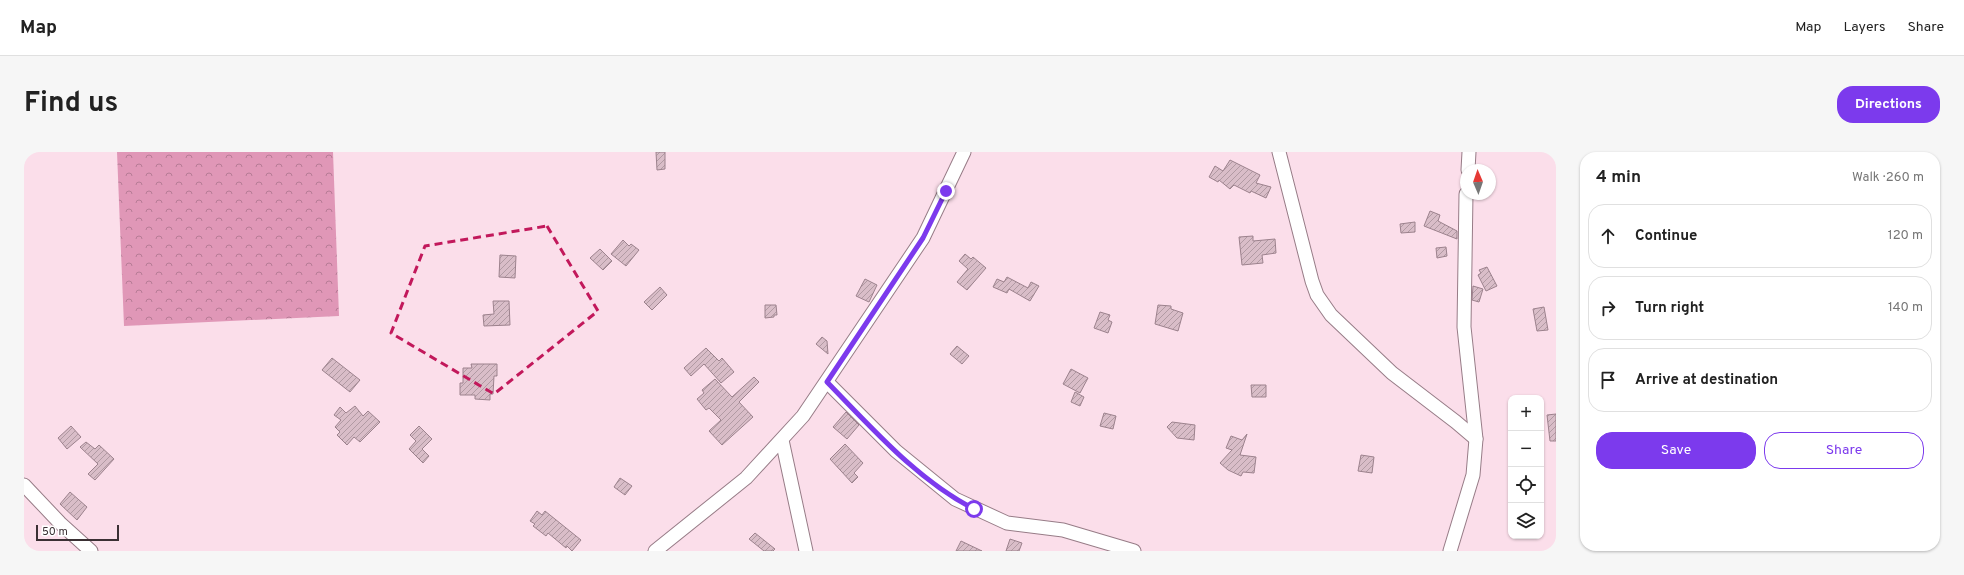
<!DOCTYPE html>
<html lang="en">
<head>
<meta charset="utf-8">
<style>
  :root { --surface:#fff; --page:#f6f6f6; --text:#222; --muted:#767676; --line:#e0e0e0; --accent:#7c3aed }
  body { margin:0; font-family:Overpass,sans-serif; background:var(--page); color:var(--text) }
  .controls { position:absolute; right:12px; bottom:12px; display:grid; overflow:hidden; border-radius:8px; box-shadow:0 1px 3px #0004 }
  .controls button { width:36px; height:36px; display:grid; place-items:center; padding:0; border:0; border-bottom:1px solid var(--line); background:var(--surface); color:var(--text); font:20px sans-serif }
  .compass { position:absolute; left:1436px; top:12px; width:36px; height:36px; border-radius:50%; background:var(--surface); box-shadow:0 1px 3px #0004; rotate:358deg }
  .scale { position:absolute; left:12px; bottom:10px; width:83px; box-sizing:border-box; padding-left:4px; border:2px solid #3b3034; border-top:0; font-size:11px; line-height:14px; white-space:nowrap; color:#3b3034; -webkit-text-stroke:3px #fff; paint-order:stroke }
  .stop { position:absolute; width:12px; height:12px; margin:-9px; border:3px solid #7c3aed; border-radius:50%; background:#fff }
  .stop.end { background:#7c3aed; border-color:#fff; box-shadow:0 1px 4px #0008 }
  .list { margin:0; padding:0; list-style:none }
  h2 { display:flex; justify-content:space-between; align-items:center; height:52px; margin:0; padding:0 16px; font-size:17px }
  h2 small { font-size:13px; font-weight:400; color:var(--muted) }
  .list li { display:grid; grid-template-columns:26px 1fr auto; gap:12px; align-items:center; box-sizing:border-box; height:64px; margin:0 8px 8px; padding:0 8px; border:1px solid var(--line); border-radius:16px }
  .list b { display:block; font-size:15px; white-space:nowrap }
  .list em { font-size:13px; font-style:normal; color:var(--muted) }
  .actions { display:flex; gap:8px; padding:12px 16px }
  .actions a { flex:1; padding:9px 0; border:1px solid var(--accent); border-radius:16px; text-align:center; font-size:14px; color:var(--accent) }
  .actions .main { background:var(--accent); color:#fff }
  .icon { flex:none; width:22px; height:22px; fill:none; stroke:currentColor; stroke-width:2; stroke-linecap:round; stroke-linejoin:round }
  .map { position:relative; flex:none; width:1532px; height:399px; overflow:hidden; border-radius:16px }
  header { display:flex; align-items:center; gap:24px; box-sizing:border-box; height:56px; padding:0 20px; background:var(--surface); border-bottom:1px solid var(--line) }
  header strong { font-size:19px }
  nav { display:flex; gap:22px; margin-inline-start:auto; font-size:14px }
  .intro { display:flex; align-items:center; justify-content:space-between; box-sizing:border-box; height:96px; padding:0 24px }
  h1 { margin:0; font-size:28px }
  .button { padding:10px 18px; border-radius:16px; background:var(--accent); color:#fff; font-size:14px; font-weight:700 }
  main { display:flex; gap:24px; padding:0 24px }
  aside { flex:1; background:var(--surface); border-radius:16px; box-shadow:0 1px 3px #0004 }
  .map>svg:first-child { display:block }
  .forest { fill:url(#forest-crowns) }
  .building { fill:url(#building-hatch); stroke:#9c828d }
  .lines { fill:none; stroke-linecap:round; stroke-linejoin:round }
  .minor-casing { stroke:#977c87; stroke-width:15 }
  .minor { stroke:#fff; stroke-width:13 }
  .route { stroke:#7c3aed; stroke-width:5 }
  .marked { fill:none; stroke:#c2185b; stroke-width:3; stroke-dasharray:8 5; stroke-linejoin:round }
</style>
</head>
<body>
<header>
<strong>Map</strong>
<nav><a>Map</a><a>Layers</a><a>Share</a></nav>
</header>
<div class="intro"><h1>Find us</h1><a class="button">Directions</a></div>
<main>
<div class="map">
<svg width="1532" height="399" viewBox="0 0 1532 399">
  <defs>
    <pattern id="forest-crowns" width="20" height="18" patternUnits="userSpaceOnUse"><rect width="20" height="18" fill="#e097b7"/><path d="M2 6a3 3 0 1 1 6 0M12 15a3 3 0 1 1 6 0" fill="none" stroke="#b77c96"/></pattern>
    <pattern id="building-hatch" width="6" height="6" patternUnits="userSpaceOnUse"><rect width="6" height="6" fill="#d9bdc8"/><path d="M-1 1l2-2M0 6l6-6M5 7l2-2" fill="none" stroke="#b19aa3"/></pattern>
  </defs>
  <rect width="100%" height="100%" fill="#fbdeea"/>
  <path class="forest" d="M93 0H309L315 164 100 174Z"/>
  <g class="building">
    <path d="M632 0H641V17L633 18Z"/>
    <path d="M1206 8 1236 23 1232 31 1247 35 1242 46 1227 39 1226 41 1210 33 1206 37 1195 28 1194 30 1185 25 1191 14 1199 19Z"/>
    <path d="M1406 59 1416 63 1414 69 1433 79V87L1400 74Z"/>
    <path d="M1391 70V80L1377 81 1376 72Z"/>
    <path d="M1229 84V89L1251 87 1252 101 1238 103 1239 111 1218 113 1215 85Z"/>
    <path d="M599 88 605 94 607 92 615 98 602 114 587 102Z"/>
    <path d="M1422 95 1423 104 1413 106 1412 96Z"/>
    <path d="M576 97 588 109 579 118 566 106Z"/>
    <path d="M941 102 947 107 949 105 962 116 943 138 933 130 944 117 935 109Z"/>
    <path d="M476 103 492 104 491 126 475 125Z"/>
    <path d="M1463 115 1473 134 1462 139 1454 123 1457 121 1455 118Z"/>
    <path d="M983 125 1004 136 1007 130 1015 134 1006 149 985 137 983 141 969 135 973 127 980 130Z"/>
    <path d="M841 127 853 133 845 150 832 144Z"/>
    <path d="M1449 134 1459 137 1455 150 1448 148Z"/>
    <path d="M636 135 643 143 628 158 620 150Z"/>
    <path d="M469 149H485L486 173 460 174 459 163 470 162Z"/>
    <path d="M741 153H752L753 163H750V165L741 166Z"/>
    <path d="M1134 153 1147 154V157L1159 161 1154 179 1131 172Z"/>
    <path d="M1520 155 1524 178 1513 179 1509 157Z"/>
    <path d="M1076 160 1086 163 1084 168 1088 170 1084 181 1070 176Z"/>
    <path d="M798 185 803 189 804 202 792 192Z"/>
    <path d="M933 194 945 204 938 212 926 202Z"/>
    <path d="M682 196 695 209 698 206 710 220 697 231 680 212 667 224 660 216Z"/>
    <path d="M308 206 336 228 326 240 298 218Z"/>
    <path d="M447 212H473V224H470L469 242H466V248L451 247V243H436V231H439V216H448Z"/>
    <path d="M1047 217 1064 226 1056 241 1039 232Z"/>
    <path d="M730 225 735 230 715 250 729 265 698 293 685 279 697 268 685 256 682 258 673 247 680 241 678 238 691 227 708 245Z"/>
    <path d="M1227 233H1242V245H1228Z"/>
    <path d="M1051 240 1060 245 1056 254 1047 250Z"/>
    <path d="M331 254 339 264 344 259 356 270 336 290 330 285 323 293 313 283 316 280 311 275 317 268 310 263 316 255 322 261Z"/>
    <path d="M822 260 835 273 823 287 809 275Z"/>
    <path d="M1080 261 1092 264 1089 277 1076 274Z"/>
    <path d="M1532 262V289H1526L1523 263Z"/>
    <path d="M1148 270 1171 273 1170 288 1153 286 1143 275Z"/>
    <path d="M47 274 57 285 43 297 34 286Z"/>
    <path d="M395 274 408 287 398 297 405 304 399 311 385 297 392 289 386 283Z"/>
    <path d="M1223 282 1216 303 1232 305 1230 321 1219 320 1217 324 1204 318 1196 311 1208 298 1202 296 1207 284 1218 288Z"/>
    <path d="M62 290 71 297 75 293 90 307 71 328 64 322 74 312 56 295Z"/>
    <path d="M821 292 839 311 830 321 834 325 828 331 806 307Z"/>
    <path d="M1337 303 1350 305 1348 321 1334 319Z"/>
    <path d="M596 326 608 334 601 343 590 335Z"/>
    <path d="M46 340 63 355 53 368 36 352Z"/>
    <path d="M513 359 518 363 521 359 557 388 548 399 543 394 542 396 524 381 522 384 509 374 511 372 506 369Z"/>
    <path d="M731 381 751 397 749 399H740L725 387Z"/>
    <path d="M986 387 998 391 995 399H982Z"/>
    <path d="M937 389 958 399H932Z"/>
  </g>
  <g class="lines">
    <defs>
      <g id="minor">
        <path d="M1255 0 1288 129 1293 143 1307 163 1368 221 1432 270 1452 287"/>
        <path d="M1444 18 1445 0"/>
        <path d="M803 230 872 299 931 347 983 371 1039 378 1110 399"/>
        <path d="M758 288 782 399"/>
        <path d="M0 333 36 371 67 399"/>
        <path d="M631 399 722 326 779 264 899 86 940 0"/>
        <path d="M1426 399 1449 323 1452 287 1440 175 1442 42"/>
      </g>
    </defs>
    <use href="#minor" class="minor-casing"/>
    <use href="#minor" class="minor"/>
  </g>
  <g class="lines">
    <path class="route" d="M922 39 899 86 803 230C848 276 893 328 950 357"/>
  </g>
  <path class="marked" d="M523 74 574 159 470 242 367 181 401 94Z"/>
</svg>
<div class="controls">
<button>+</button>
<button>−</button>
<button><svg class="icon" aria-label="locate" viewBox="0 0 24 24"><circle cx="12" cy="12" r="6"/><path d="M12 2v4M12 18v4M2 12h4M18 12h4"/></svg></button>
<button><svg class="icon" aria-label="layers" viewBox="0 0 24 24"><path d="M12 4l9 5-9 5-9-5zM3 14l9 5 9-5"/></svg></button>
</div>
<svg class="compass" viewBox="-18 -18 36 36"><path d="M0-13l5 13h-10z" fill="#e53935"/><path d="M0 13l5-13h-10z" fill="#767676"/></svg>
<div class="scale">50 m</div>
<div class="stop" style="left:950px;top:357px"></div>
<div class="stop end" style="left:922px;top:39px"></div>
</div>
<aside>
<h2>4 min<small>Walk · 260 m</small></h2>
<ul class="list">
<li><svg class="icon" aria-label="ahead" viewBox="0 0 24 24"><path d="M12 20V5M6 11l6-6 6 6"/></svg><div><b>Continue</b></div><em>120 m</em></li>
<li><svg class="icon" aria-label="right" viewBox="0 0 24 24"><path d="M7 20v-9h11M14 6l5 5-5 5"/></svg><div><b>Turn right</b></div><em>140 m</em></li>
<li><svg class="icon" aria-label="arrive" viewBox="0 0 24 24"><path d="M6 21V4h12l-3 4 3 4H6"/></svg><div><b>Arrive at destination</b></div></li>
</ul>
<div class="actions"><a class="main">Save</a><a>Share</a></div>
</aside>
</main>
</body>
</html>
